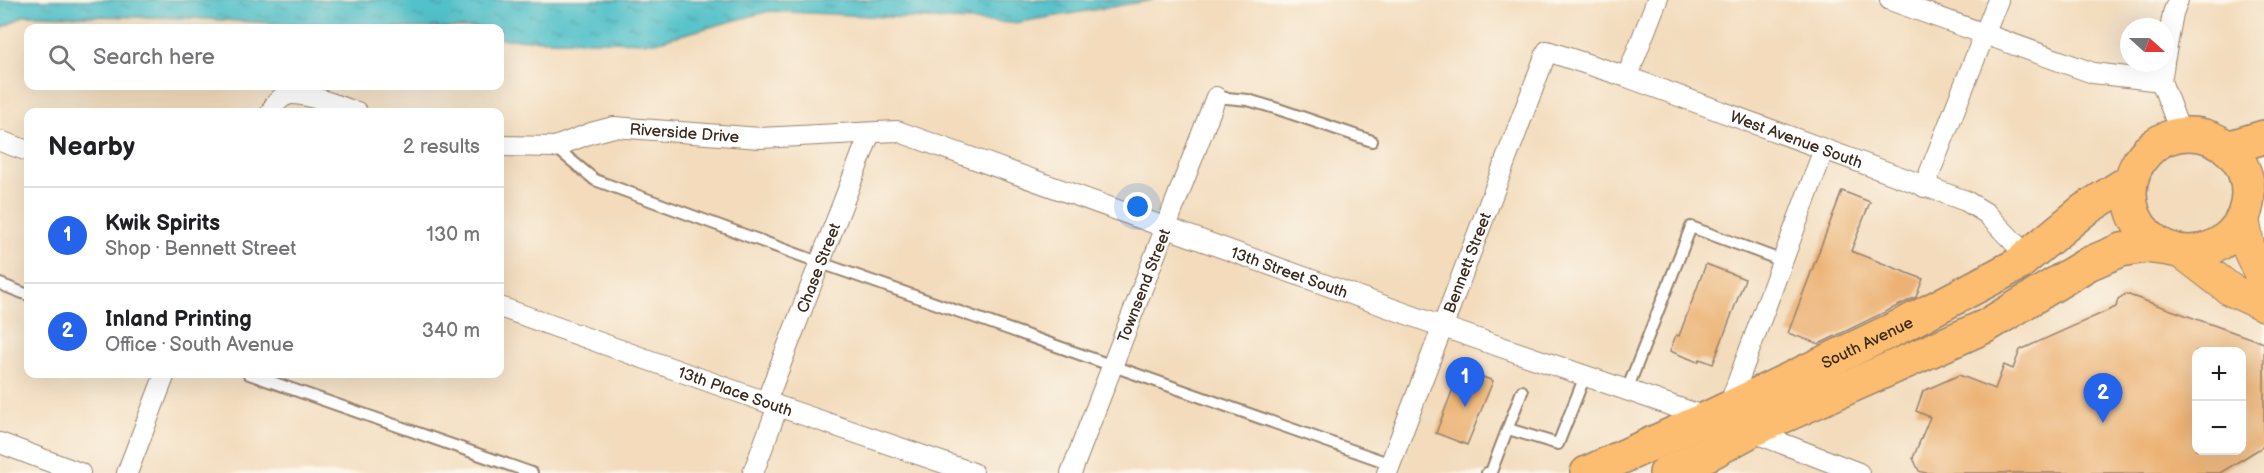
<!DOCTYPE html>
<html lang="en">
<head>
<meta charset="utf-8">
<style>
  :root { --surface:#fff; --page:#f6f6f6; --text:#202124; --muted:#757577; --line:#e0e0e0; --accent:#2563eb }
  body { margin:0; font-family:"Balsamiq Sans",sans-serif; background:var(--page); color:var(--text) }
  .controls { position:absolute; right:18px; bottom:18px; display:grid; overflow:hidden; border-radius:12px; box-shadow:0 6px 24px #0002 }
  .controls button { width:54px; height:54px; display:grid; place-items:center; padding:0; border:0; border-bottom:2px solid var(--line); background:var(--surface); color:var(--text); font:30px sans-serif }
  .compass { position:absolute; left:2120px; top:18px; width:54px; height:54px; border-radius:50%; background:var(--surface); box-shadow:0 6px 24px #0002; rotate:111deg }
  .you { position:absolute; left:1138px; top:207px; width:21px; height:21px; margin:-15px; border:4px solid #fff; border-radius:50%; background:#1a73e8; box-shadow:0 0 0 9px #1a73e833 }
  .badge { display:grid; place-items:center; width:39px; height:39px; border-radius:50%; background:var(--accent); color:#fff; font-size:20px; font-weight:700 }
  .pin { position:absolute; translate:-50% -50px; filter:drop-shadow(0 2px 3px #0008) }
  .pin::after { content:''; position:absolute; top:32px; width:21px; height:18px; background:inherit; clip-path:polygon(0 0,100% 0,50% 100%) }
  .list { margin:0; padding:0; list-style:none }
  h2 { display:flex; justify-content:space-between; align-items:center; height:78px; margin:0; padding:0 24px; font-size:26px }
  h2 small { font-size:20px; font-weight:400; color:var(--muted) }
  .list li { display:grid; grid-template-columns:39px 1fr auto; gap:18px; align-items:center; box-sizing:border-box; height:96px; padding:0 24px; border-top:2px solid var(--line) }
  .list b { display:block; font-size:22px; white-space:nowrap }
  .list p { margin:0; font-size:20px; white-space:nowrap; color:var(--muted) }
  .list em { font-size:20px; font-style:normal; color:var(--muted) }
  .icon { flex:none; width:33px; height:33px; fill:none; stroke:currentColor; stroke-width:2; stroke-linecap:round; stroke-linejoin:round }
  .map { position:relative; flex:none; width:2264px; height:473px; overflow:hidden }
  .search { position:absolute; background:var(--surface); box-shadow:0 6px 24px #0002; left:24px; top:24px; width:480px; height:66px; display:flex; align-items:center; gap:15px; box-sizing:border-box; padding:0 21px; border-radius:12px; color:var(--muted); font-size:22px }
  .panel { position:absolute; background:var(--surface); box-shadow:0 6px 24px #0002; left:24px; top:108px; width:480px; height:270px; border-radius:12px }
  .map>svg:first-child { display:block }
  .water { fill:url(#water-ripples); stroke:#477674; stroke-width:1.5 }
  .building { fill:#ecb274; fill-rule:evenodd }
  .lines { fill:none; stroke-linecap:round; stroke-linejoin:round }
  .lane-casing { stroke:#97826d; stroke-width:14 }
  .street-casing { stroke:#97826d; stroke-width:22 }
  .primary-casing { stroke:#97826d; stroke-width:34 }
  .highway-casing { stroke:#97826d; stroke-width:36 }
  .lane { stroke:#fff; stroke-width:10 }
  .street { stroke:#fff; stroke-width:20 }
  .primary { stroke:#fcbd6f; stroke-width:32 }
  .highway { stroke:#fcbd6f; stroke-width:33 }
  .labels { text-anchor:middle; stroke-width:4.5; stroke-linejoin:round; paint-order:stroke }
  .street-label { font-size:16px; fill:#3b2a1e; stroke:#fbf7ec }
</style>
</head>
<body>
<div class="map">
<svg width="2264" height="473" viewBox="0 0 2264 473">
  <defs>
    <pattern id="water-ripples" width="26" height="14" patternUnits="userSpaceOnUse" patternTransform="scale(1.5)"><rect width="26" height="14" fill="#53c1c9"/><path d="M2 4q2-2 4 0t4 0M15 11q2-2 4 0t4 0" fill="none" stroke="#469da3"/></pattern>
  </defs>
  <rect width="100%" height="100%" fill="#fbf7ec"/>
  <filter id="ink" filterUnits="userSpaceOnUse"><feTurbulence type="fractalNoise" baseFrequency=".0167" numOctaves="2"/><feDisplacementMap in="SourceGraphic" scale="12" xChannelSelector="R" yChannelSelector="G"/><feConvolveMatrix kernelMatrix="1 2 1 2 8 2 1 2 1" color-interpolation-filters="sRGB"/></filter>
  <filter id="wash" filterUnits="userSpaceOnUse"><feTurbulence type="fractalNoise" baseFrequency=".008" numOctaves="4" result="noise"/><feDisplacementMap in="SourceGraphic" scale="24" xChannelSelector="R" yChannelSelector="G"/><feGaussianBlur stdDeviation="1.35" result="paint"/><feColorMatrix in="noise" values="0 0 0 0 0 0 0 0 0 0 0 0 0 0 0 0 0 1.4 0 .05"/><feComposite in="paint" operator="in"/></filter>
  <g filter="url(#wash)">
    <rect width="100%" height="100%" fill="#f3dbbc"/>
    <path class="water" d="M0 0H1153L1014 23 769 11 655 42 500 39V28H350L191 18 25 15 0 29Z"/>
    <g id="blocks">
      <g class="building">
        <path d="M1842 191 1870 202 1851 251 1923 279 1916 297 1819 344 1788 333Z"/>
        <path d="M1706 264 1745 279 1713 364 1700 359 1698 362 1670 351 1676 335 1679 336Z"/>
        <path d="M2126 294 2264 343V446L2220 473H1925L1919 471 1913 458 1930 417 1916 411 1923 391 1959 375 1995 389 2004 365 2013 369 2020 350 2116 307 2118 299ZM2196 351H2241V450H2196Z"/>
        <path d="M1461 368 1493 381 1467 445 1436 433Z"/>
      </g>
    </g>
  </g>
  <g filter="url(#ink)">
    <use href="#blocks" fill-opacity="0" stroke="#97826d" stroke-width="1.5"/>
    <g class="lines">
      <defs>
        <g id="lane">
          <path d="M1216 97 1248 100 1278 109 1372 141"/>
          <path d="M555 147 595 180 821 263 1391 464"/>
          <path d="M0 284 28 295"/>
          <path d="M249 374 532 473"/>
          <path d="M1627 390 1691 227 1783 261"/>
          <path d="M1508 429 1558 444 1585 376"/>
          <path d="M1487 473 1491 472 1522 391"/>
        </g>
        <g id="street">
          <path d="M1890 0 2093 73 2161 81"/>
          <path d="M2165 57 2173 13 2178 0"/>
          <path d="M2164 63 2161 81 2181 134"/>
          <path d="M1627 77 1657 0"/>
          <path d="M271 112C274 104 282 95 291 94 309 93 339 107 357 112"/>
          <path d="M0 141 28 151"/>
          <path id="s1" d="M500 146 555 147 591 133 614 127 760 138 897 131 1443 327 1708 418"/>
          <path d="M1924 187 1998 0"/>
          <path id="s2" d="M500 307 766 402 973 473"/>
          <path id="s3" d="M766 402 870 133"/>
          <path d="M1728 408 1824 149"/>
          <path d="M1750 431 1859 473"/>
          <path d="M0 443 80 473"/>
          <path d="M127 473 165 374"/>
          <path d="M753 473 778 406"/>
          <path id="s4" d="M1071 473 1216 97"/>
          <path id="s5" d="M1387 473 1547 51 1627 77 1966 201 1986 213 2027 256"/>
        </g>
        <g id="primary">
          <path d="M2243 219 2249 250 2264 282"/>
          <path d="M2183 253 2231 290 2264 305"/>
        </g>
        <g id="highway">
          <circle cx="2189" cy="193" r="59"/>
          <path d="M2227 148 2264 137"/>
          <path id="s6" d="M1587 473 1708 418 1905 324 2017 265 2084 210 2130 181"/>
          <path d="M1666 473 1710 453 1750 431 1986 326 2088 264 2121 250 2145 246 2170 249"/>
        </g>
      </defs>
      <use href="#lane" class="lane-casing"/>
      <use href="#street" class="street-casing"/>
      <use href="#primary" class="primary-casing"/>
      <use href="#highway" class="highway-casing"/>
      <use href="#lane" class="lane"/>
      <use href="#street" class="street"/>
      <use href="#primary" class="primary"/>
      <use href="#highway" class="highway"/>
    </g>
  </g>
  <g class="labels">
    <g class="street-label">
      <text dy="6" stroke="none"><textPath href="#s1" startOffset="188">Riverside Drive</textPath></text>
      <text dy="6" stroke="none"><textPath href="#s5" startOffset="716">West Avenue South</textPath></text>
      <text dy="6" stroke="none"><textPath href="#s5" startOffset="225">Bennett Street</textPath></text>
      <text dy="6" stroke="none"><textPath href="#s3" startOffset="144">Chase Street</textPath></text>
      <text dy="6" stroke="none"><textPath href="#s1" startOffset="818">13th Street South</textPath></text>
      <text dy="6" stroke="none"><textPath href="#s4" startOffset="201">Townsend Street</textPath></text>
      <text dy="6" stroke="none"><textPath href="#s6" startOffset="309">South Avenue</textPath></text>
      <text dy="6" stroke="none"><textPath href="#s2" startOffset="250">13th Place South</textPath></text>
    </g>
  </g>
</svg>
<div class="controls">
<button>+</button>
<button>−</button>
</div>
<svg class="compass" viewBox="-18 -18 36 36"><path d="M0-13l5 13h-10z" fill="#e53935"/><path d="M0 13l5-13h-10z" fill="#757577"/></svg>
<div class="you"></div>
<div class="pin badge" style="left:1465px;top:407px">1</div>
<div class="pin badge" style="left:2103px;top:423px">2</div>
<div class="search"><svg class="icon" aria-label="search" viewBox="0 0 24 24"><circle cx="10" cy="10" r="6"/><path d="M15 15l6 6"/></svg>Search here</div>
<section class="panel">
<h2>Nearby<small>2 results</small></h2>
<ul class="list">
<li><span class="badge">1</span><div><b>Kwik Spirits</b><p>Shop · Bennett Street</p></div><em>130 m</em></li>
<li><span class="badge">2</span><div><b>Inland Printing</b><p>Office · South Avenue</p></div><em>340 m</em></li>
</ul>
</section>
</div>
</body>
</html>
